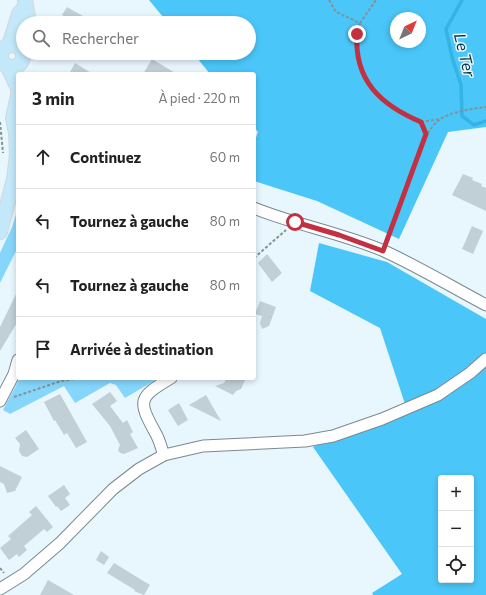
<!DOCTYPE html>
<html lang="fr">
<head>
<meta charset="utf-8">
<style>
  :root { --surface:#fff; --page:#f2f2f2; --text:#222; --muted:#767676; --line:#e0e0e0 }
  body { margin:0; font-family:Commissioner,sans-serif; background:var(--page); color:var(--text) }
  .controls { position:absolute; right:12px; bottom:12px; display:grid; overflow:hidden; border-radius:4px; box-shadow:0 2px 6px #0003 }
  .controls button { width:36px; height:36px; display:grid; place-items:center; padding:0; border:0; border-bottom:1px solid var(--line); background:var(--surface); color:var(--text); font:20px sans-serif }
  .compass { position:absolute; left:390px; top:12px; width:36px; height:36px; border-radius:50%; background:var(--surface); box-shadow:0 2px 6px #0003; rotate:43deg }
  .stop { position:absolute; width:12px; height:12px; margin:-9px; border:3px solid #c13142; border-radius:50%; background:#fff }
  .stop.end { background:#c13142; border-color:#fff; box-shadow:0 1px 4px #0008 }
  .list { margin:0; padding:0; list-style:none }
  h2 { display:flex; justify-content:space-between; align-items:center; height:52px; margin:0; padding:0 16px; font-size:17px }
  h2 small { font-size:13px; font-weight:400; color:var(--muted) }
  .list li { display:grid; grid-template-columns:26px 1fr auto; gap:12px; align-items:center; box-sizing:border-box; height:64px; padding:0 16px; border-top:1px solid var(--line) }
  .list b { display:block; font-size:15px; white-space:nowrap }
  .list em { font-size:13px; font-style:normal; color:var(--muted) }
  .icon { flex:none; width:22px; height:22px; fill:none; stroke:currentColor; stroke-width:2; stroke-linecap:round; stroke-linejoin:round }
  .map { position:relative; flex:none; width:486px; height:595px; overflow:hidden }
  .search { position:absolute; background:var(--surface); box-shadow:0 2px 6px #0003; left:16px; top:16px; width:240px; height:44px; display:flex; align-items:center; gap:10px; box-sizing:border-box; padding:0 14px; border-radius:22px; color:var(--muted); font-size:15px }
  .panel { position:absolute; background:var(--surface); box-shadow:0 2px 6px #0003; left:16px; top:72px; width:240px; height:308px; border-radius:4px }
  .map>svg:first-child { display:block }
  .green { fill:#86d6fb }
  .forest { fill:#4bc6f8; fill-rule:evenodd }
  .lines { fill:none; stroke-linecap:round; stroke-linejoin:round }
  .stream { stroke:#34b3e5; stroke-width:3.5 }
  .building { fill:#c1cfd6 }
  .minor-casing { stroke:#7c898f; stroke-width:13 }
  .major-casing { stroke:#d5d6d6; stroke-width:16 }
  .path { stroke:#869095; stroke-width:2; stroke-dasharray:3 2; stroke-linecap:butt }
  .minor { stroke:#fff; stroke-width:11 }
  .major { stroke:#c2e8fa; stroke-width:14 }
  .route { stroke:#c13142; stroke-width:5 }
  .labels { text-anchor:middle; stroke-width:3; stroke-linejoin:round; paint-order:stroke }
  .water-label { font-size:16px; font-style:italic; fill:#023a4e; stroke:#e8f6fe }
</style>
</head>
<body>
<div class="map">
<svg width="486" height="595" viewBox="0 0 486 595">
  <rect width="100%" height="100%" fill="#e8f6fe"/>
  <g class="green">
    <path d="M18 208V247L0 283V253L12 227Z"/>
    <path d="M20 378H49L52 380 58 378H159L125 398 116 385 110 383 75 403 64 386 10 414 3 410Z"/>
  </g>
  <g class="forest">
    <path d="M149 0H486V127L448 132 399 239 317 201 254 181V143L258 132 254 127V74H210L193 53H249V23H168ZM396 18H420V42H396Z"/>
    <path d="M319 243 387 262 486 319V595H373L372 593 402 574 313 447 405 404 380 328 310 291ZM441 478H471V580H441Z"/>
  </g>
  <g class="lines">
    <path class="stream" d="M462 0 446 29 452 57 461 85 462 116 474 125 486 121"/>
  </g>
  <g class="building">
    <path d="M67 7 95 23H77L62 15Z"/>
    <path d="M152 59 177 74H143Z"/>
    <path d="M75 63 93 74H69Z"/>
    <path d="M463 174 473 178 472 180 482 184 481 186 486 188V211L452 195Z"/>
    <path d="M472 226 483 231 473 254 462 249Z"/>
    <path d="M267 254 282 273 272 282 258 263Z"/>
    <path d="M18 290V321L0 351V327Z"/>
    <path d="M260 301 276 307 269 326 262 329 260 323 262 316 255 314Z"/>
    <path d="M227 378H246L241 389 236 391 233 395 215 386 224 383Z"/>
    <path d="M110 392 117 401 110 406 123 423 127 420 133 432 130 434 138 448 124 454 120 453 118 450 120 445 110 426 92 404Z"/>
    <path d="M60 394 87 442 76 448 67 433 64 435 55 420 54 421 44 402Z"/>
    <path d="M206 395 221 421 189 405Z"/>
    <path d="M179 403 188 420 178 426 168 410Z"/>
    <path d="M26 430 39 449 27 457 22 456 19 451 20 444 15 438Z"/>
    <path d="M0 466 22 477 15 491 7 493 4 484 0 482Z"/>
    <path d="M64 485 70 494 65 498 70 505 61 511 57 506 56 507 48 496Z"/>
    <path d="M36 506 53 527 47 532 44 529 24 546 27 550 19 557 17 554 9 560 0 548 11 539 8 536 32 515 29 512Z"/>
    <path d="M101 551 109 557 104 565 96 560Z"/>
    <path d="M114 563 150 585 144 595 134 591 135 590 107 573Z"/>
    <path d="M48 580 74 595H40Z"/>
  </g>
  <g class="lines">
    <defs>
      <g id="minor">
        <path d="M0 52H1"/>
        <path d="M254 208C296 225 342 233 384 251 419 267 452 287 486 305"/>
        <path d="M0 401 14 374 18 360"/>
        <path d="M164 455C161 448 160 441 156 434 138 401 137 398 171 378"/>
        <path d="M0 589 24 574 60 543 113 489 139 469 164 455 203 446 305 441 333 436 382 419 438 395 470 373 486 359"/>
      </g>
      <g id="major">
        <path d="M25 0 28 17 27 23"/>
        <circle cx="12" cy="56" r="11"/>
        <path d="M9 46 19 14 25 7"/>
        <path d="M8 67 18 88V96"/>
        <path d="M0 232 14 179 17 155 16 133 13 118 18 96"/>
      </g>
    </defs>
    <use href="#minor" class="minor-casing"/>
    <use href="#major" class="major-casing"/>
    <g class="path">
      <path d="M329 0 336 12 360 23 376 0"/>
      <path d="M360 23C346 73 379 104 421 122L426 134"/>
      <path d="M0 122 3 153"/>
      <path d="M421 122 440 119"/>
      <path d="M388 241C400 211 416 133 442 118 455 111 471 109 486 107"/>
      <path d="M254 258 286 230"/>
      <path d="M14 397 61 381 83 378"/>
      <path d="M0 568 4 573"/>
    </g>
    <use href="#minor" class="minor"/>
    <use href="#major" class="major"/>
  </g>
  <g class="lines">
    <path class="route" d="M295 222 339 235 383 251 426 134 421 122C381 105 354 81 357 34"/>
  </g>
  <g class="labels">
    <g class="water-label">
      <text transform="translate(465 55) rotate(76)" y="6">Le Ter</text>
    </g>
  </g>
</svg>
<div class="controls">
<button>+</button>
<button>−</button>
<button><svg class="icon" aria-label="locate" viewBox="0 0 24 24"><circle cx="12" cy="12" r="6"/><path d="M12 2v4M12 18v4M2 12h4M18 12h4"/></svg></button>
</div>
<svg class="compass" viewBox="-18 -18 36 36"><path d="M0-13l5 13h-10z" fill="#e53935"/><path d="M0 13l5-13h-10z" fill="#767676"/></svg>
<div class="stop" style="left:295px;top:222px"></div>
<div class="stop end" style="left:357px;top:34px"></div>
<div class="search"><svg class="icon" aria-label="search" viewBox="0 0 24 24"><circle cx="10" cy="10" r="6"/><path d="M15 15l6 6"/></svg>Rechercher</div>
<section class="panel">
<h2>3 min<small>À pied · 220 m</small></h2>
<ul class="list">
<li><svg class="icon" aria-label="ahead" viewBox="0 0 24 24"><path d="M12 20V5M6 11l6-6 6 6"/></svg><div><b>Continuez</b></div><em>60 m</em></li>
<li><svg class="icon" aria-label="left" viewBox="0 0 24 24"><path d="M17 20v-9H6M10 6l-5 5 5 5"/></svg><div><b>Tournez à gauche</b></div><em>80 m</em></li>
<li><svg class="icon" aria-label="left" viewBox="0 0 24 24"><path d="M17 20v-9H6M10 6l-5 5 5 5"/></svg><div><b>Tournez à gauche</b></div><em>80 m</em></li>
<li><svg class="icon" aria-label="arrive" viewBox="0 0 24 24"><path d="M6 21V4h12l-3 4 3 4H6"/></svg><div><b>Arrivée à destination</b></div></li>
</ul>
</section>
</div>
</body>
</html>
